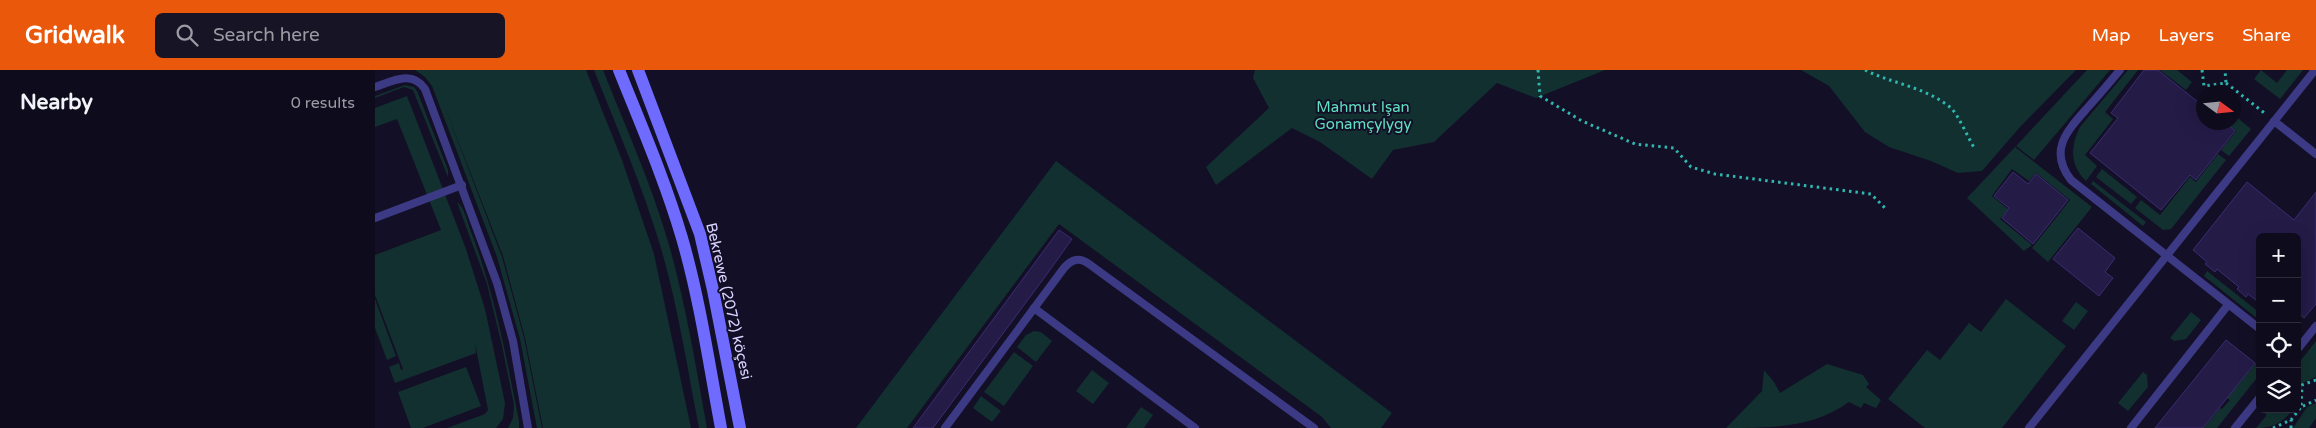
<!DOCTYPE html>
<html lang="en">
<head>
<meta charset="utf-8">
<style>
  :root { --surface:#0e0b1c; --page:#171425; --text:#f1f3f6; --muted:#9b9ba3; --line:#2e2b3b; --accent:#ea580c }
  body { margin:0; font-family:"Varela Round",sans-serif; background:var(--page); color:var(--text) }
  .controls { position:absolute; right:15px; bottom:15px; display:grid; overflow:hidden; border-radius:8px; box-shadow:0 5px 20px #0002 }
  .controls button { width:45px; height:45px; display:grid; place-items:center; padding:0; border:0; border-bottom:1px solid var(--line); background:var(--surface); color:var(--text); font:25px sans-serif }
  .compass { position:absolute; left:1821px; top:15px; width:45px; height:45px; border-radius:50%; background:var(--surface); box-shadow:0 5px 20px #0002; rotate:105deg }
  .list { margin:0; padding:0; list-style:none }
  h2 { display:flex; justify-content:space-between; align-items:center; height:65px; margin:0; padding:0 20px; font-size:21px }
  h2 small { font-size:16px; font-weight:400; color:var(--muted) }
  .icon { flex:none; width:28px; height:28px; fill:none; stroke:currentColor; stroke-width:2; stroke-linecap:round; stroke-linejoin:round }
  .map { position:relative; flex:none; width:1941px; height:358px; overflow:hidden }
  header { display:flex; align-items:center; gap:30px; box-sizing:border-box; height:70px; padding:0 25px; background:var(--accent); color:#fff }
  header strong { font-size:24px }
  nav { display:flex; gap:28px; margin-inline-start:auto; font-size:18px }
  .search { width:350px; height:45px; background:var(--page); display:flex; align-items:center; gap:12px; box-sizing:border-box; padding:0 18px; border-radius:8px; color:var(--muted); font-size:19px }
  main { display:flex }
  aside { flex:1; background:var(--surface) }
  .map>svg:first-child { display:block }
  .green { fill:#12302f }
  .building { fill:#241b47; stroke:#3b2d73 }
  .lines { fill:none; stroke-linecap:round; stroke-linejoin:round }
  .path { stroke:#2fb8b0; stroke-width:3; stroke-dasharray:2.5 4; stroke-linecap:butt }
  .service { stroke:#3d3a85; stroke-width:8 }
  .secondary { stroke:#6f6bff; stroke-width:12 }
  .labels { text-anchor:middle; stroke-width:4; stroke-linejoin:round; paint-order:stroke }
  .park-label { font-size:15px; fill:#5fe0c0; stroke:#130f26 }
  .street-label { font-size:15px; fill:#d9d4ff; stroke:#130f26 }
</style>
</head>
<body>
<header>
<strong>Gridwalk</strong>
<div class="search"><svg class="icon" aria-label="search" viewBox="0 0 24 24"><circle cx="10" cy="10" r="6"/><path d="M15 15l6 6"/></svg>Search here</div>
<nav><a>Map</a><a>Layers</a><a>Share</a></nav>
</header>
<main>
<aside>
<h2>Nearby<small>0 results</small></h2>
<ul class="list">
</ul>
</aside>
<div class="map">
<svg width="1941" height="358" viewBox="0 0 1941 358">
  <rect width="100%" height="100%" fill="#130f26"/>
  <g class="green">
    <path d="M40 0H211L247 90 279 184 316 358H168L150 268 128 186 69 35 127 187 149 268 167 358H162L145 269 122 187 57 16 50 7Z"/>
    <path d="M219 0H228C251 58 277 115 294 175 311 235 321 297 332 358H324C312 297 303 235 285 175 267 115 242 58 219 0Z"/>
    <path d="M880 0H1230L1161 28 1122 13 1059 72 1018 80 997 109 945 72 917 58 841 115 831 97 894 38 878 8Z"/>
    <path d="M1426 0H1701L1645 57 1607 101 1583 103 1556 91 1514 77 1490 62 1454 16Z"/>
    <path d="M1712 0H1735L1659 90 1641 76Z"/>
    <path d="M1753 0H1763L1730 42 1738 49 1710 85 1722 96 1711 111C1695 95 1695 77 1705 57Z"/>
    <path d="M1785 0H1802L1817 12 1811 20Z"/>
    <path d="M1886 0 1902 13 1912 0H1928L1905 29 1879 9Z"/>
    <path d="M30 15 39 17 42 21 73 100V107L38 20 29 17 0 28V26Z"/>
    <path d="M32 26 91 179 110 239 130 333 128 349 121 358H72L110 344 113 340 100 273 101 283 20 313 14 297 24 293 26 300 28 299 0 225V185L66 160 22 49 0 57V38Z"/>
    <path d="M1859 45 1876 59 1854 86 1846 80 1861 61 1851 53 1858 52Z"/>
    <path d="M1640 77 1717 137 1673 192 1657 178 1695 130 1661 103 1654 111 1637 99 1617 126 1633 139 1625 149 1657 175 1649 181 1592 128Z"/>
    <path d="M1843 84 1851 90 1796 159 1788 160 1760 138 1766 130 1785 145 1815 107 1821 112Z"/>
    <path d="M681 91 1017 343 1006 358H956L947 347 684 154 532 358H481Z"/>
    <path d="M1727 99 1762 127 1756 134 1721 107Z"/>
    <path d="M1718 111 1771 152 1768 156 1716 114Z"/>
    <path d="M82 132C89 137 92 150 95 159 119 221 131 285 144 351V358H133L138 348 139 335 127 276 112 214Z"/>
    <path d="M1832 201 1885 243 1884 250 1829 206Z"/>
    <path d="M0 229 21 286 12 290 0 258Z"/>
    <path d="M1631 229 1691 276 1627 358H1550L1513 329 1552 280 1565 290 1594 253 1606 262Z"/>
    <path d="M1701 232 1713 241 1699 260 1687 251Z"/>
    <path d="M1816 242 1826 250 1811 269 1799 271 1795 268Z"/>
    <path d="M659 261 666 262 677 271 661 292 642 277 651 265Z"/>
    <path d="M1941 271V307L1928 313 1922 333V295Z"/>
    <path d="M639 282 658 296 629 336 609 322Z"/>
    <path d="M1885 288V304L1842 358H1829L1845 338 1847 339 1855 330 1852 328Z"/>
    <path d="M1452 294 1488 305 1494 314 1491 317 1506 330 1501 338 1489 333 1486 338 1474 332C1438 358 1397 358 1351 358L1387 321 1389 300 1399 312 1405 323Z"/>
    <path d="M91 297 106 336 48 358H36L23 322Z"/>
    <path d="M717 300 734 313 718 334 701 321Z"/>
    <path d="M1768 302 1772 305 1773 317 1753 341 1743 333Z"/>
    <path d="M606 326 626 341 617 352 598 338Z"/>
    <path d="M1941 333V348L1934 358H1918L1932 337Z"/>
    <path d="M766 337 778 345 769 358H751Z"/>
    <path d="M1890 339H1918C1908 353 1897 358 1881 358L1891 346Z"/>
  </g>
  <g class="building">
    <path d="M1769 0H1783L1828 36V52H1850L1860 61 1821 110 1815 105 1786 140 1715 83 1743 48 1736 43Z"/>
    <path d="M1638 102 1653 114 1661 104 1693 130 1658 174 1627 148 1634 138 1619 126Z"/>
    <path d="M1872 112 1919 150 1941 122V234L1929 248 1922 242V167H1885V233L1873 224 1871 227 1862 219 1864 217 1842 199 1840 202 1830 194 1832 192 1818 180Z"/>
    <path d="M1703 158 1740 188 1730 202 1738 208 1724 226 1678 189Z"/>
    <path d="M684 160 697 169 672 204 558 358H538Z"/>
    <path d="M1851 270 1880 293 1828 358H1780Z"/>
  </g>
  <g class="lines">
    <g class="path">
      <path d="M1163 0 1165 26 1207 51 1260 74 1299 78 1316 97 1340 104 1496 124 1512 140"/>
      <path d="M1490 0C1518 14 1551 17 1576 38 1584 46 1593 68 1600 79"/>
      <path d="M1827 0 1829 16 1851 13 1850 0"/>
      <path d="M1851 13 1892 45"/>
      <path d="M1941 310 1927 315 1926 337 1941 330"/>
      <path d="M1898 358 1916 350 1926 337"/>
      <path d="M1916 358V350"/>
    </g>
    <g class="service">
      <path d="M1745 0C1735 12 1725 24 1714 36 1694 59 1672 79 1696 110L1885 259"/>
      <path d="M0 17C18 11 37 0 50 19L122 213 138 271 153 358"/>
      <path d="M1899 51 1941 84"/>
      <path d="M0 148 87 115"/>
      <path d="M659 238 820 358"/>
      <path d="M1922 280 1941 256"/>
      <path d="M570 358 689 198C697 189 704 187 714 194L939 358"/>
      <path d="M1654 358 1940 0"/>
      <path d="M1756 358 1853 235"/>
      <path d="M1860 358 1885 327"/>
    </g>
    <g class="secondary">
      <path d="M244 0C266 55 290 110 307 168 325 230 334 294 346 358"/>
      <path d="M263 0 325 164 338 220 365 358"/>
    </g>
  </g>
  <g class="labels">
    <g class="park-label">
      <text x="988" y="42">Mahmut Işan<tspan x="988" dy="17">Gonamçylygy</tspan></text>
    </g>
    <g class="street-label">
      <text transform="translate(354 231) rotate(77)" y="5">Bekrewe (2072) köçesi</text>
    </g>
  </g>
</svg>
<div class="controls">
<button>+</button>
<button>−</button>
<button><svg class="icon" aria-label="locate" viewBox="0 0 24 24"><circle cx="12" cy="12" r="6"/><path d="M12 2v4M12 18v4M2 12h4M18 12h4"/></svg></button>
<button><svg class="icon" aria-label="layers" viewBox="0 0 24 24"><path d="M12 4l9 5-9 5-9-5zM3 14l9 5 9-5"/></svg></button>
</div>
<svg class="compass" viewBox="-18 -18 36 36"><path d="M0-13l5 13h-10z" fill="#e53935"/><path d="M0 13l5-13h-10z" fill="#9b9ba3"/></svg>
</div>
</main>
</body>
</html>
